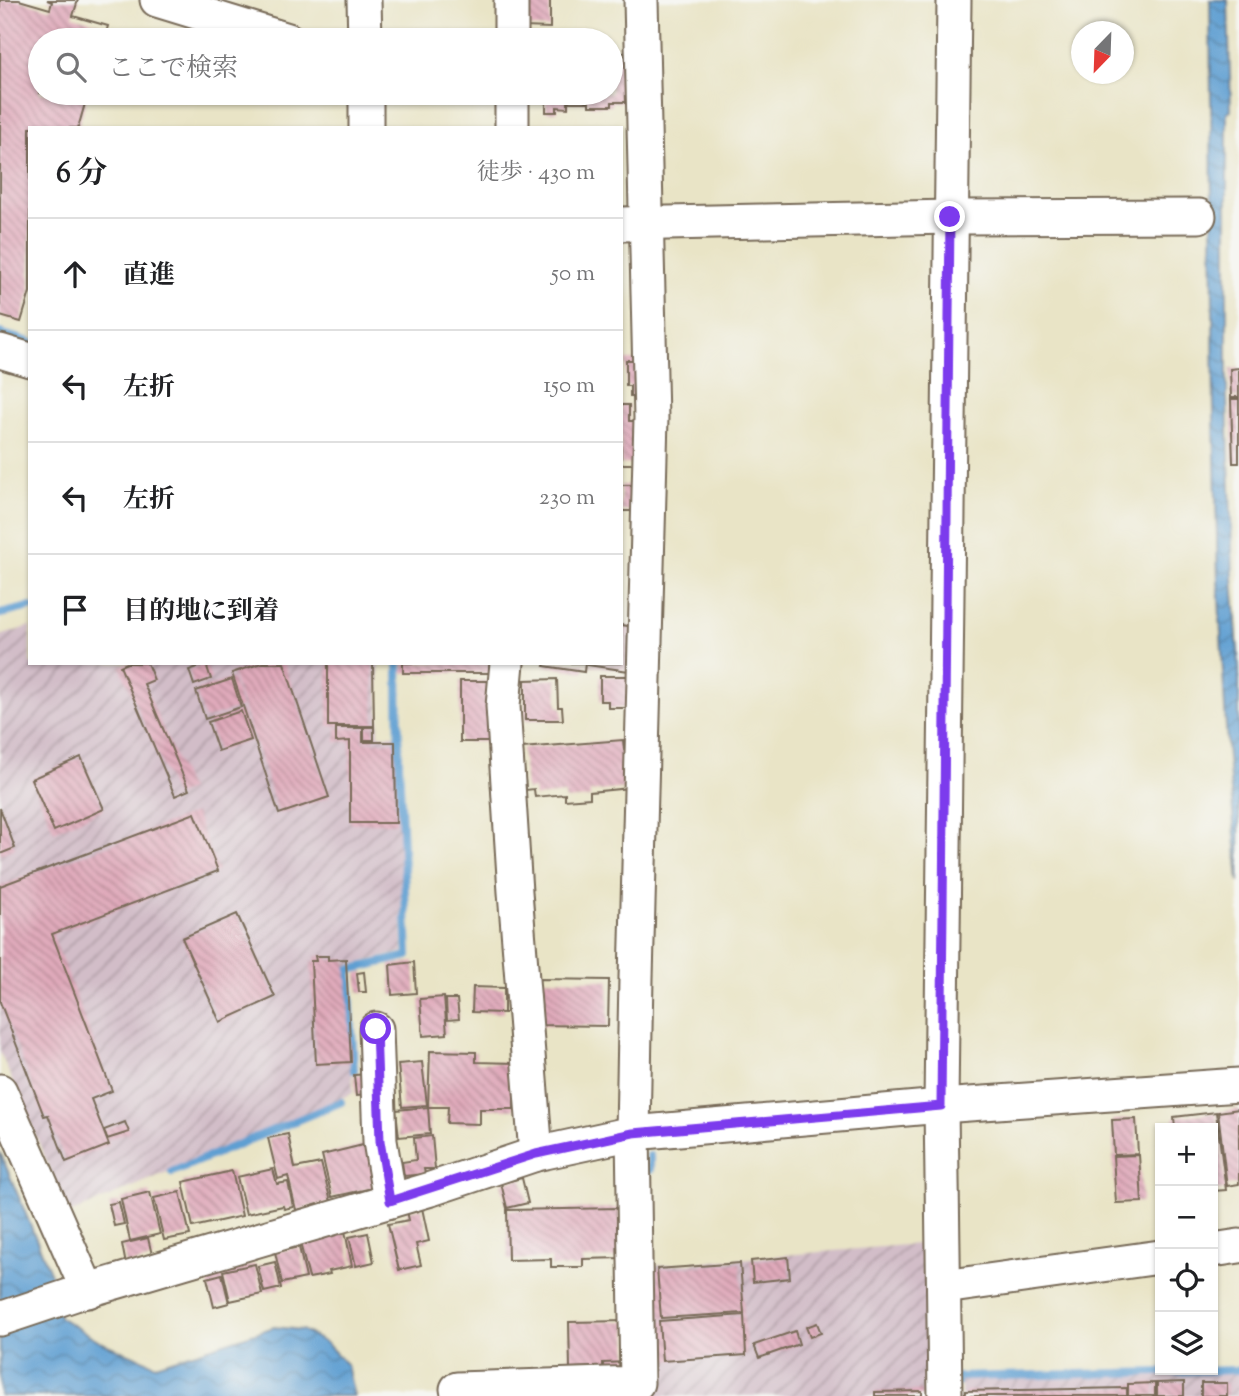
<!DOCTYPE html>
<html lang="ja">
<head>
<meta charset="utf-8">
<style>
  :root { --surface:#fff; --page:#f2f2f2; --text:#202124; --muted:#757577; --line:#e0e0e0 }
  body { margin:0; font-family:"Sorts Mill Goudy","Noto Serif JP",serif; background:var(--page); color:var(--text) }
  .controls { position:absolute; right:21px; bottom:21px; display:grid; overflow:hidden; border-radius:0px; box-shadow:0 2px 5px #0004 }
  .controls button { width:63px; height:63px; display:grid; place-items:center; padding:0; border:0; border-bottom:2px solid var(--line); background:var(--surface); color:var(--text); font:35px sans-serif }
  .compass { position:absolute; left:1071px; top:21px; width:63px; height:63px; border-radius:50%; background:var(--surface); box-shadow:0 2px 5px #0004; rotate:203deg }
  .stop { position:absolute; width:21px; height:21px; margin:-16px; border:5px solid #7c3aed; border-radius:50%; background:#fff }
  .stop.end { background:#7c3aed; border-color:#fff; box-shadow:0 2px 7px #0008 }
  .list { margin:0; padding:0; list-style:none }
  h2 { display:flex; justify-content:space-between; align-items:center; height:91px; margin:0; padding:0 28px; font-size:30px }
  h2 small { font-size:23px; font-weight:400; color:var(--muted) }
  .list li { display:grid; grid-template-columns:46px 1fr auto; gap:21px; align-items:center; box-sizing:border-box; height:112px; padding:0 28px; border-top:2px solid var(--line) }
  .list b { display:block; font-size:26px; white-space:nowrap }
  .list em { font-size:23px; font-style:normal; color:var(--muted) }
  .icon { flex:none; width:38px; height:38px; fill:none; stroke:currentColor; stroke-width:2; stroke-linecap:round; stroke-linejoin:round }
  .map { position:relative; flex:none; width:1239px; height:1396px; overflow:hidden }
  .search { position:absolute; background:var(--surface); box-shadow:0 2px 5px #0004; left:28px; top:28px; width:595px; height:77px; display:flex; align-items:center; gap:18px; box-sizing:border-box; padding:0 24px; border-radius:38px; color:var(--muted); font-size:26px }
  .panel { position:absolute; background:var(--surface); box-shadow:0 2px 5px #0004; left:28px; top:126px; width:595px; height:539px; border-radius:0px }
  .map>svg:first-child { display:block }
  .industrial { fill:url(#industrial-furrows) }
  .water { fill:url(#water-waves); stroke:#4d6478; stroke-width:2 }
  .lines { fill:none; stroke-linecap:round; stroke-linejoin:round }
  .stream { stroke:#5f9fd2; stroke-width:8 }
  .building { fill:url(#building-back-hatch) }
  .minor-casing { stroke:#786b59; stroke-width:37 }
  .minor { stroke:#fff; stroke-width:33 }
  .route { stroke:#7c3aed; stroke-width:9 }
</style>
</head>
<body>
<div class="map">
<svg width="1239" height="1396" viewBox="0 0 1239 1396">
  <defs>
    <pattern id="industrial-furrows" width="10" height="10" patternUnits="userSpaceOnUse" patternTransform="scale(1.75)"><rect width="10" height="10" fill="#d2bdc8"/><path d="M-1 1l2-2M0 10L10 0M9 11l2-2" fill="none" stroke="#ac9aa2"/></pattern>
    <pattern id="water-waves" width="16" height="10" patternUnits="userSpaceOnUse" patternTransform="scale(1.75)"><rect width="16" height="10" fill="#5f9fd2"/><path d="M0 5q4-4 8 0t8 0" fill="none" stroke="#5082aa"/></pattern>
    <pattern id="building-back-hatch" width="6" height="6" patternUnits="userSpaceOnUse" patternTransform="scale(1.75)"><rect width="6" height="6" fill="#e0aabb"/><path d="M-1 5l2 2M0 0l6 6M5-1l2 2" fill="none" stroke="#b78b97"/></pattern>
  </defs>
  <rect width="100%" height="100%" fill="#f6f6f2"/>
  <filter id="ink" filterUnits="userSpaceOnUse"><feTurbulence type="fractalNoise" baseFrequency=".0143" numOctaves="2"/><feDisplacementMap in="SourceGraphic" scale="14" xChannelSelector="R" yChannelSelector="G"/><feConvolveMatrix kernelMatrix="1 2 1 2 8 2 1 2 1" color-interpolation-filters="sRGB"/></filter>
  <filter id="wash" filterUnits="userSpaceOnUse"><feTurbulence type="fractalNoise" baseFrequency=".00686" numOctaves="4" result="noise"/><feDisplacementMap in="SourceGraphic" scale="28" xChannelSelector="R" yChannelSelector="G"/><feGaussianBlur stdDeviation="1.57" result="paint"/><feColorMatrix in="noise" values="0 0 0 0 0 0 0 0 0 0 0 0 0 0 0 0 0 1.4 0 .05"/><feComposite in="paint" operator="in"/></filter>
  <g filter="url(#wash)">
    <rect width="100%" height="100%" fill="#e9e4c6"/>
    <g class="industrial">
      <path d="M30 626V663H379V735H396L403 952 348 966 353 1093 69 1214 0 1052V636Z"/>
      <path d="M929 1243 934 1396H653L654 1266Z"/>
      <path d="M1239 1373V1396H961V1380Z"/>
    </g>
    <g class="water">
      <path d="M1210 0H1228L1231 110 1227 112V397L1233 577 1239 670V882L1227 746 1218 579 1214 418Z"/>
      <path d="M0 1152 57 1289 59 1317 105 1344 156 1365 274 1327 302 1330 327 1344 347 1365 354 1396H0Z"/>
    </g>
    <g class="lines">
      <g class="stream">
        <path d="M0 333 30 342"/>
        <path d="M0 614 30 607"/>
        <path d="M354 1070 349 970 408 956 399 764 398 663"/>
        <path d="M650 1170V1156"/>
        <path d="M172 1172 341 1102"/>
        <path d="M957 1383V1377L1239 1370"/>
      </g>
    </g>
    <g id="blocks">
      <g class="building">
        <path d="M0 0H19L50 9 52 2 47 0H78L73 16 108 26 104 40H40V93H88L78 128H30V292L21 322 0 316Z"/>
        <path d="M524 0H550V28L524 27Z"/>
        <path d="M611 53H630V102H612V106H589V102H568V108L557 107V112H546V102H531L530 93H611Z"/>
        <path d="M626 360H642L643 396H630V386H626Z"/>
        <path d="M1239 368V397H1231L1230 369Z"/>
        <path d="M1231 399H1239V463H1233Z"/>
        <path d="M621 405H629V421H643V464H621Z"/>
        <rect x="621" y="485" width="11" height="26"/>
        <path d="M621 625 635 627 629 671 587 665V663H621Z"/>
        <path d="M127 663H147L154 680 144 684 189 790 175 796 120 666Z"/>
        <path d="M262 663H284L329 797 279 814 232 673Z"/>
        <path d="M328 663H373L374 726H328Z"/>
        <rect x="403" y="663" width="91" height="10"/>
        <path d="M545 663H585L584 672 544 666Z"/>
        <path d="M206 664 211 679 194 685 189 670Z"/>
        <path d="M600 676H635V701H627V708H608V701H600Z"/>
        <path d="M232 679 241 707 205 719 196 691Z"/>
        <path d="M557 679 558 707H562L563 720H525V680Z"/>
        <rect x="460" y="681" width="32" height="61"/>
        <path d="M241 711 251 740 218 751 208 722Z"/>
        <rect x="364" y="727" width="10" height="13"/>
        <path d="M336 728H363V742H395L396 823H350V741L336 742Z"/>
        <path d="M623 740 624 750 635 749 639 787 590 792V798L565 800V794L535 797 534 789 526 790 522 748Z"/>
        <path d="M81 757 104 809 54 831 31 779Z"/>
        <path d="M0 808 15 848 0 854Z"/>
        <path d="M195 813 218 871 52 934 112 1091 91 1099 109 1145 66 1162 48 1115 44 1116 0 1002V886Z"/>
        <path d="M237 914 275 997 220 1022 182 938Z"/>
        <path d="M315 956H328V960L346 959 351 1062 316 1064 311 961H316Z"/>
        <path d="M414 962 416 993 392 995 390 965Z"/>
        <path d="M364 972 366 992H359L357 973Z"/>
        <path d="M538 979 609 980 608 1026 537 1025Z"/>
        <path d="M473 987 504 988V1013L472 1012Z"/>
        <path d="M444 997 447 1034 423 1036 420 999Z"/>
        <path d="M446 999H457L459 1019 447 1020Z"/>
        <path d="M430 1051 476 1052V1062L515 1063 514 1109H480V1124L447 1123 448 1107H428Z"/>
        <path d="M422 1062 427 1105 402 1107 398 1064Z"/>
        <path d="M370 1074 371 1095 356 1096 354 1075Z"/>
        <path d="M428 1107 430 1134 399 1137 396 1110Z"/>
        <path d="M1239 1109V1184L1227 1186 1218 1112Z"/>
        <path d="M1216 1112 1226 1190 1213 1191V1128H1175L1174 1117Z"/>
        <path d="M1136 1119 1138 1154 1114 1155 1112 1120Z"/>
        <path d="M125 1122 129 1132 107 1139 104 1130Z"/>
        <path d="M288 1134 295 1168 321 1163 331 1202 296 1210 288 1176 278 1179 268 1138Z"/>
        <path d="M432 1136 435 1169H424L425 1174 404 1176 402 1162 416 1160 414 1138Z"/>
        <path d="M367 1144 377 1187 332 1197 322 1155Z"/>
        <path d="M1139 1155 1142 1202 1116 1203 1113 1156Z"/>
        <path d="M273 1169 277 1184 288 1182 293 1207 284 1209 283 1206 246 1214 237 1177Z"/>
        <path d="M232 1171 242 1216 193 1227 183 1182Z"/>
        <path d="M522 1178 528 1203 507 1208 501 1183Z"/>
        <path d="M150 1192 160 1234 130 1241 121 1199Z"/>
        <path d="M180 1192 190 1235 164 1240 154 1198Z"/>
        <path d="M119 1202 124 1224 114 1226 109 1204Z"/>
        <path d="M422 1208 429 1241 416 1244 421 1265 399 1270 388 1224 409 1220 407 1211Z"/>
        <path d="M620 1208 622 1258 583 1259V1267H551V1259L508 1260 507 1210Z"/>
        <path d="M345 1231 352 1266 329 1271 330 1274 309 1278 300 1243Z"/>
        <path d="M368 1233 374 1262 356 1266 349 1237Z"/>
        <path d="M148 1238 153 1259 126 1265 122 1244Z"/>
        <path d="M299 1247 306 1278 282 1283 275 1252Z"/>
        <path d="M788 1257 790 1278 753 1282 751 1261Z"/>
        <path d="M275 1262 281 1288 264 1292 258 1266Z"/>
        <path d="M740 1263 744 1313 661 1318 657 1269Z"/>
        <path d="M255 1264 262 1294 230 1301 223 1271Z"/>
        <path d="M222 1274 229 1303 214 1307 207 1278Z"/>
        <path d="M744 1315 746 1355 662 1361 659 1321Z"/>
        <path d="M627 1321 628 1362 603 1363V1367L570 1368 569 1322Z"/>
        <path d="M817 1323 821 1333 810 1337 806 1327Z"/>
        <path d="M795 1331 799 1344 759 1358 754 1345Z"/>
        <path d="M1184 1382V1396H1157V1383Z"/>
        <path d="M1155 1383V1396H1128V1384Z"/>
        <rect x="1201" y="1383" width="26" height="13"/>
        <path d="M1127 1388V1396H965V1391Z"/>
        <path d="M922 1391V1396H875V1392Z"/>
      </g>
    </g>
  </g>
  <g filter="url(#ink)">
    <use href="#blocks" fill-opacity="0" stroke="#786b59" stroke-width="2"/>
    <g class="lines">
      <defs>
        <g id="minor">
          <path d="M157 0 288 40"/>
          <path d="M364 0 365 40"/>
          <path d="M511 0V40"/>
          <path d="M366 93V128"/>
          <path d="M512 93V128"/>
          <path d="M621 224 950 217 1199 216"/>
          <path d="M0 351 30 360"/>
          <path d="M507 663 503 706 515 892 536 1154"/>
          <path d="M376 1029 380 1141 390 1201"/>
          <path d="M0 1091 88 1291"/>
          <path d="M1213 1250 1239 1246"/>
          <path d="M944 1287 1160 1257"/>
          <path d="M0 1319 75 1294 431 1189 536 1154 633 1133 941 1106 1239 1085"/>
          <path d="M457 1389 637 1383 633 1133 636 978 651 418 641 0"/>
          <path d="M945 1396 941 1106 954 0"/>
        </g>
      </defs>
      <use href="#minor" class="minor-casing"/>
      <use href="#minor" class="minor"/>
    </g>
  </g>
  <g class="lines" filter="url(#ink)">
    <path class="route" d="M376 1029 380 1141 390 1201 536 1154 633 1133 941 1106 950 217"/>
  </g>
</svg>
<div class="controls">
<button>+</button>
<button>−</button>
<button><svg class="icon" aria-label="locate" viewBox="0 0 24 24"><circle cx="12" cy="12" r="6"/><path d="M12 2v4M12 18v4M2 12h4M18 12h4"/></svg></button>
<button><svg class="icon" aria-label="layers" viewBox="0 0 24 24"><path d="M12 4l9 5-9 5-9-5zM3 14l9 5 9-5"/></svg></button>
</div>
<svg class="compass" viewBox="-18 -18 36 36"><path d="M0-13l5 13h-10z" fill="#e53935"/><path d="M0 13l5-13h-10z" fill="#757577"/></svg>
<div class="stop" style="left:376px;top:1029px"></div>
<div class="stop end" style="left:950px;top:217px"></div>
<div class="search"><svg class="icon" aria-label="search" viewBox="0 0 24 24"><circle cx="10" cy="10" r="6"/><path d="M15 15l6 6"/></svg>ここで検索</div>
<section class="panel">
<h2>6 分<small>徒歩 · 430 m</small></h2>
<ul class="list">
<li><svg class="icon" aria-label="ahead" viewBox="0 0 24 24"><path d="M12 20V5M6 11l6-6 6 6"/></svg><div><b>直進</b></div><em>50 m</em></li>
<li><svg class="icon" aria-label="left" viewBox="0 0 24 24"><path d="M17 20v-9H6M10 6l-5 5 5 5"/></svg><div><b>左折</b></div><em>150 m</em></li>
<li><svg class="icon" aria-label="left" viewBox="0 0 24 24"><path d="M17 20v-9H6M10 6l-5 5 5 5"/></svg><div><b>左折</b></div><em>230 m</em></li>
<li><svg class="icon" aria-label="arrive" viewBox="0 0 24 24"><path d="M6 21V4h12l-3 4 3 4H6"/></svg><div><b>目的地に到着</b></div></li>
</ul>
</section>
</div>
</body>
</html>
